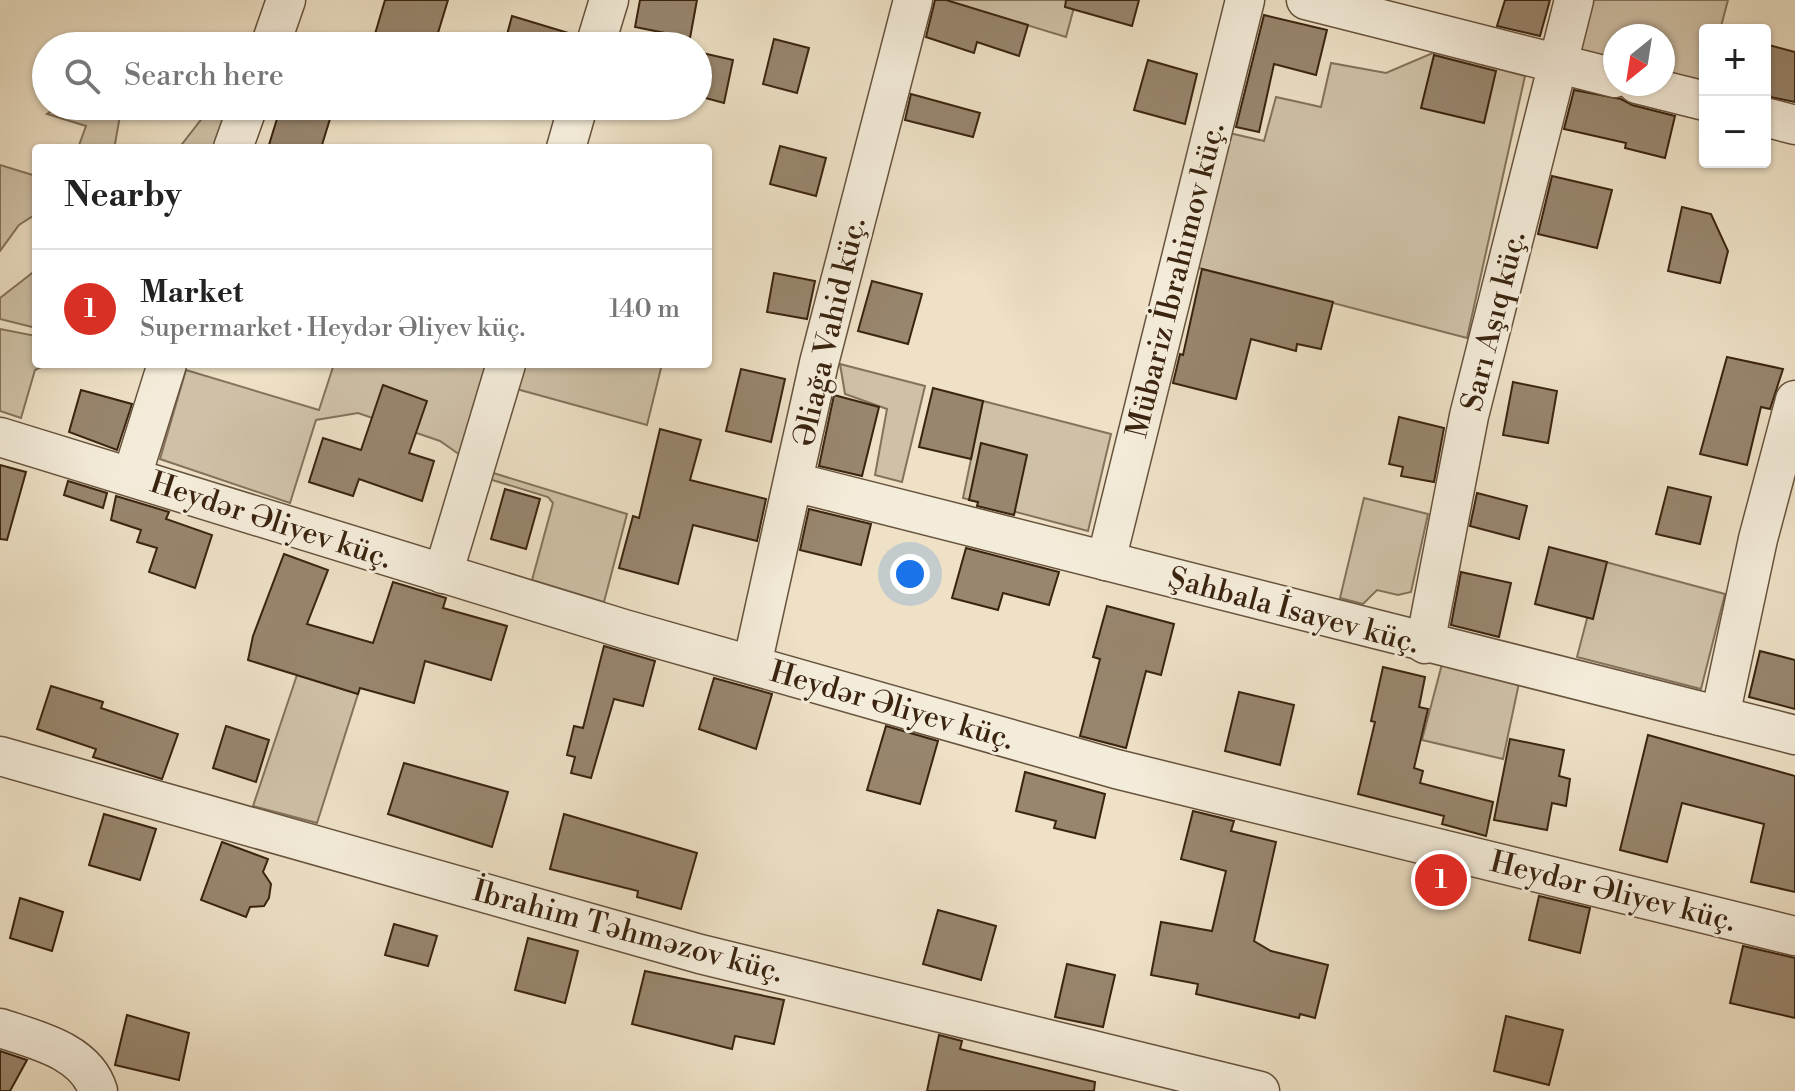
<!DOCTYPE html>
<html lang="en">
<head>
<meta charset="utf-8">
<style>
  :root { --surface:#fff; --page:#f6f6f6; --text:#222; --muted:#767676; --line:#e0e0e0; --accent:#d93025 }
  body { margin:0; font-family:"Libre Bodoni",serif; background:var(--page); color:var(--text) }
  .controls { position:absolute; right:24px; top:24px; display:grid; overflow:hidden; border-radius:8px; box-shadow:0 2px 6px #0004 }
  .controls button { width:72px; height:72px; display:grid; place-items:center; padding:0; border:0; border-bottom:2px solid var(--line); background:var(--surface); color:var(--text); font:40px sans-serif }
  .compass { position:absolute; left:1603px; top:24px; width:72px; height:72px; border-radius:50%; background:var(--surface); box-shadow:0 2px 6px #0004; rotate:210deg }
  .you { position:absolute; left:910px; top:574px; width:28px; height:28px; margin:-20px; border:6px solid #fff; border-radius:50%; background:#1a73e8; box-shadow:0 0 0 12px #1a73e833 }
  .badge { display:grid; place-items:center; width:52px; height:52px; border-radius:50%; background:var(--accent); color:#fff; font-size:26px; font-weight:700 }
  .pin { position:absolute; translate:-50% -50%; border:4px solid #fff; box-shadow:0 2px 8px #0006 }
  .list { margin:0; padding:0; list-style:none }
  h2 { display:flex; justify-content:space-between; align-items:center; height:104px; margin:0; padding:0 32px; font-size:34px }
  h2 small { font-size:26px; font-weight:400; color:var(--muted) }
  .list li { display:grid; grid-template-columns:52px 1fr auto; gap:24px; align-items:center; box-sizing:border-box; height:120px; padding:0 32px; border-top:2px solid var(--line) }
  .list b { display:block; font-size:30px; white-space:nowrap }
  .list p { margin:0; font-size:26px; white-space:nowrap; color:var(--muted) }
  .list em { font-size:26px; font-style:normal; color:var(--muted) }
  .icon { flex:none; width:44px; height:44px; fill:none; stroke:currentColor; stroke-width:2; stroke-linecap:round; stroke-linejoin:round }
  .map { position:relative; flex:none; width:1795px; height:1091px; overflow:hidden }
  .search { position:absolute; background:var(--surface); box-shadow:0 2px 6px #0004; left:32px; top:32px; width:680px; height:88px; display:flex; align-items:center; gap:20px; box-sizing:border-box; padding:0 28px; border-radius:44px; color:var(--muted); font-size:30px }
  .panel { position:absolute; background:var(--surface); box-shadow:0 2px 6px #0004; left:32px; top:144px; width:680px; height:224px; border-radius:8px }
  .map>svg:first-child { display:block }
  .green { fill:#cfc1a7; stroke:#84725b; stroke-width:2 }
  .building { fill:#98866e; stroke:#3a240f; stroke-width:2 }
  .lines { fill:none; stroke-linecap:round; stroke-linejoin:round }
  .minor-casing { stroke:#67533d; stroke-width:41 }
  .minor { stroke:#f4ecda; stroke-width:38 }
  .labels { text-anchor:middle; stroke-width:6; stroke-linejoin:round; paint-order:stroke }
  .street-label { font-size:30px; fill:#3a240f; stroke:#f4ecda }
</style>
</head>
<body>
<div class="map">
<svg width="1795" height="1091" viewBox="0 0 1795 1091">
  <rect width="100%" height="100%" fill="#eee1c6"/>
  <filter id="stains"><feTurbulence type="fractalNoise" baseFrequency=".0025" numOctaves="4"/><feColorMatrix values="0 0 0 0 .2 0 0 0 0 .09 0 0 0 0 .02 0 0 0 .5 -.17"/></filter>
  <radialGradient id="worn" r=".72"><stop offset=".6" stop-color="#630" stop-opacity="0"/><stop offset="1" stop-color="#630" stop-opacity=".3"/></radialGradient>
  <g class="green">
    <path d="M945 0H1076L1066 37Z"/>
    <path d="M1592 0H1728L1720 30H1705V83L1663 77V36H1615V66L1574 56Z"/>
    <path d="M1435 52 1525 76 1467 338 1195 267 1225 132 1264 141 1276 97 1321 107 1331 63 1386 73Z"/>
    <path d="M59 106H112L121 110 115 144 111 148H78L86 126 47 114Z"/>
    <path d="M207 112 225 118 215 148H179Z"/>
    <path d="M0 165 36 176V214L19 225 0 251Z"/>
    <path d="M36 270V328L0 319V298Z"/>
    <path d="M0 329 36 336V364H47L35 370 21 418 0 411Z"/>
    <path d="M334 364H486L460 455 440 441 358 413 316 420 290 503 160 459 186 370 319 410Z"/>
    <path d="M520 364H662L647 425 513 388Z"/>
    <path d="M840 364 925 386 902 482 875 475 887 409 845 394Z"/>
    <path d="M983 401 1111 434 1088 531 963 498Z"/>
    <path d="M490 472 627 514 604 602 532 580 553 503 548 497 489 479Z"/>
    <path d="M1364 498 1428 514 1411 592 1398 595 1377 590 1363 604 1340 598Z"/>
    <path d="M1602 561 1725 594 1701 689 1577 657Z"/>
    <path d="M1442 664 1519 683 1503 759 1422 740Z"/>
    <path d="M297 675 358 694 317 823 253 806Z"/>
  </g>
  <g class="building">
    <path d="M385 0H448L434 46H414L375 34Z"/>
    <path d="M640 0H697L690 38 635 27Z"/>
    <path d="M946 0 1028 25 1019 56 977 42 974 53 926 37 935 0Z"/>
    <path d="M1066 0H1139L1132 26 1065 7Z"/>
    <path d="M1505 0H1550L1540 36 1497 26Z"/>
    <path d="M1264 15 1327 30 1316 75 1274 64 1259 132 1236 127Z"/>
    <path d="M512 16 575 35 574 46H504Z"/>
    <path d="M774 39 809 48 797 93 763 84Z"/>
    <path d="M1765 44 1795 52V102L1765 96Z"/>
    <path d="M698 52 733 60 724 103 698 96Z"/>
    <path d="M1434 55 1496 71 1484 123 1421 108Z"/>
    <path d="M1148 60 1197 74 1185 124 1134 110Z"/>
    <path d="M1574 90 1621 99 1632 105 1675 116 1665 158 1625 148 1626 143 1564 129Z"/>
    <path d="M911 94 980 113 973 137 905 120Z"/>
    <path d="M281 106H334L321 148H268Z"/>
    <path d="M780 146 826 158 816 196 770 184Z"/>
    <path d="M1552 176 1612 190 1597 248 1538 234Z"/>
    <path d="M1682 207 1711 214 1728 251 1720 283 1668 271Z"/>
    <path d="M1202 269 1333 302 1321 349 1297 344 1296 351 1251 339 1236 399 1173 383 1180 354 1183 355Z"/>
    <path d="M774 273 815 281 807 319 767 312Z"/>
    <path d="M872 281 922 294 908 344 858 331Z"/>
    <path d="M1727 357 1783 369 1770 409 1761 407 1747 465 1700 454Z"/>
    <path d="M741 369 785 379 771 442 726 431Z"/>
    <path d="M1513 382 1557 391 1548 443 1503 435Z"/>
    <path d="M383 385 427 401 409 453 434 461 422 501 359 479 353 496 309 482 323 438 361 450Z"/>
    <path d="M933 388 983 401 971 459 919 447Z"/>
    <path d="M81 390 132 404 117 450 69 432Z"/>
    <path d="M834 395 879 407 862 476 819 466Z"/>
    <path d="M1399 417 1444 428 1434 482 1401 476 1403 467 1389 464Z"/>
    <path d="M660 429 701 440 690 480 766 499 757 541 693 525 678 584 619 568 633 516 639 518Z"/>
    <path d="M981 443 1027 455 1014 515 977 506 978 502 969 500Z"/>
    <path d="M0 465 26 472 7 540 0 539Z"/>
    <path d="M68 481 107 493 103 508 64 495Z"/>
    <path d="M1668 487 1711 497 1700 544 1656 534Z"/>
    <path d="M505 489 540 499 526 549 491 539Z"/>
    <path d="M1477 493 1527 506 1519 539 1470 526Z"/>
    <path d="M116 496 169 512 166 519 212 535 195 588 149 572 157 548 137 542 141 530 111 520Z"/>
    <path d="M809 509 871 524 861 565 800 550Z"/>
    <path d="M1549 547 1607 562 1593 619 1535 604Z"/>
    <path d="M966 548 1059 572 1049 605 1003 593 998 610 952 598Z"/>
    <path d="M284 554 328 570 307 624 373 643 393 582 446 598 443 608 507 626 491 680 425 661 414 703 360 688 358 694 248 660 253 636Z"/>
    <path d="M1461 572 1511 583 1499 637 1451 625Z"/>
    <path d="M1107 606 1174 624 1161 675 1146 671 1126 748 1080 736 1100 659 1093 657Z"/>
    <path d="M604 646 655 661 643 706 614 699 591 778 571 773 575 757 567 755 574 726 583 728Z"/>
    <path d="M1760 651 1795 660V709L1749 697Z"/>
    <path d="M1383 667 1425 677 1419 707 1428 709 1414 768 1423 771 1420 783 1493 802 1486 836 1442 824 1444 816 1358 794 1375 722 1371 721Z"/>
    <path d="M714 678 772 694 756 749 699 729Z"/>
    <path d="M51 686 103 702 101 708 178 734 162 779 93 757 96 749 37 729Z"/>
    <path d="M1239 692 1294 705 1280 765 1225 751Z"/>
    <path d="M226 726 269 740 256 782 213 768Z"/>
    <path d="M886 726 938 741 920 804 867 790Z"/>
    <path d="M1648 735 1795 776V892L1751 882 1764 824 1682 803 1667 862 1620 850Z"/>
    <path d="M1510 739 1564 750 1559 776 1570 779 1566 806 1552 803 1547 830 1494 820Z"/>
    <path d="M404 763 508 792 492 847 388 814Z"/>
    <path d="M1025 772 1105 794 1095 838 1054 828 1056 821 1016 811Z"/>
    <path d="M1193 811 1234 821 1231 831 1276 842 1254 941 1271 951 1328 965 1315 1018 1300 1014 1299 1018 1196 994 1198 984 1151 975 1161 922 1212 931 1226 871 1181 859Z"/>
    <path d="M104 814 156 829 140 880 89 865Z"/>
    <path d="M564 814 697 853 681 909 637 897 638 891 550 869Z"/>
    <path d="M222 842 268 859 263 872 271 884 269 898 264 906 250 907 246 917 201 900Z"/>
    <path d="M1539 896 1590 908 1580 953 1529 940Z"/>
    <path d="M20 898 63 912 52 951 10 938Z"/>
    <path d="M938 910 996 926 981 980 923 964Z"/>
    <path d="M394 924 437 936 428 966 385 955Z"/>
    <path d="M528 938 578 951 565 1003 515 990Z"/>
    <path d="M1743 946 1795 958V1018L1730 1003Z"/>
    <path d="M1067 964 1115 975 1103 1027 1055 1017Z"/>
    <path d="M645 971 784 1000 774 1044 735 1036 732 1049 632 1024Z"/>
    <path d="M127 1015 189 1033 179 1080 115 1065Z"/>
    <path d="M1506 1016 1563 1030 1549 1085 1494 1071Z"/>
    <path d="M939 1035 962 1041 960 1049 1095 1082 1094 1091H927Z"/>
    <path d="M0 1051 27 1060 10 1091H0Z"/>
  </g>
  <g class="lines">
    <defs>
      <g id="minor">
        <path d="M1306 0 1615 78"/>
        <path d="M270 46 286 0"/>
        <path d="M595 46 609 0"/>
        <path d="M1637 84 1705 101"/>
        <path d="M1765 117 1795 125"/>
        <path d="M233 148 248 106"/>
        <path d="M566 148 578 106"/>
        <path d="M0 437 624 629 1116 769 1795 936"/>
        <path d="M132 476 167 364"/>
        <path d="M794 482 1795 735"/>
        <path d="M1106 561 1245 0"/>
        <path d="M443 574 506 364"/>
        <path d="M1425 644 1469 416 1574 0"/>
        <path d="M752 665 819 363 913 0"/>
        <path d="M1720 716 1758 539 1795 400"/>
        <path d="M0 756 700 954 1260 1091"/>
        <path d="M0 1028C36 1040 86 1051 98 1091"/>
      </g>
    </defs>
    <use href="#minor" class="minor-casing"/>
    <use href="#minor" class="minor"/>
  </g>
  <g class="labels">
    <g class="street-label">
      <text transform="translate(1175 280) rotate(-76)" y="10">Mübariz İbrahimov küç.</text>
      <text transform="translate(1493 321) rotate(-76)" y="10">Sarı Aşıq küç.</text>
      <text transform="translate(829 332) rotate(-77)" y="10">Əliağa Vahid küç.</text>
      <text transform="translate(271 520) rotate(18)" y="10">Heydər Əliyev küç.</text>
      <text transform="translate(1294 610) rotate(15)" y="10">Şahbala İsayev küç.</text>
      <text transform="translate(892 705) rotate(16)" y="10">Heydər Əliyev küç.</text>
      <text transform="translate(1613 891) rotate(14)" y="10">Heydər Əliyev küç.</text>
      <text transform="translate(628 931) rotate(15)" y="10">İbrahim Təhməzov küç.</text>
    </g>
  </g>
  <rect width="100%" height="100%" filter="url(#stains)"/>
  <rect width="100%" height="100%" fill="url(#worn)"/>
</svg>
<div class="controls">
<button>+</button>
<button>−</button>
</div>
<svg class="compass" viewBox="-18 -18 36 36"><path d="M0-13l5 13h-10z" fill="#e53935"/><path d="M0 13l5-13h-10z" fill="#767676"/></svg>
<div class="you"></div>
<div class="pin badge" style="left:1441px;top:880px">1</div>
<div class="search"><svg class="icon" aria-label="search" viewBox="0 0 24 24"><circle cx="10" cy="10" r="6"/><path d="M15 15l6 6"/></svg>Search here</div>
<section class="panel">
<h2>Nearby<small></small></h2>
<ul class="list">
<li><span class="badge">1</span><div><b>Market</b><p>Supermarket · Heydər Əliyev küç.</p></div><em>140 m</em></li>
</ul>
</section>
</div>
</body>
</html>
